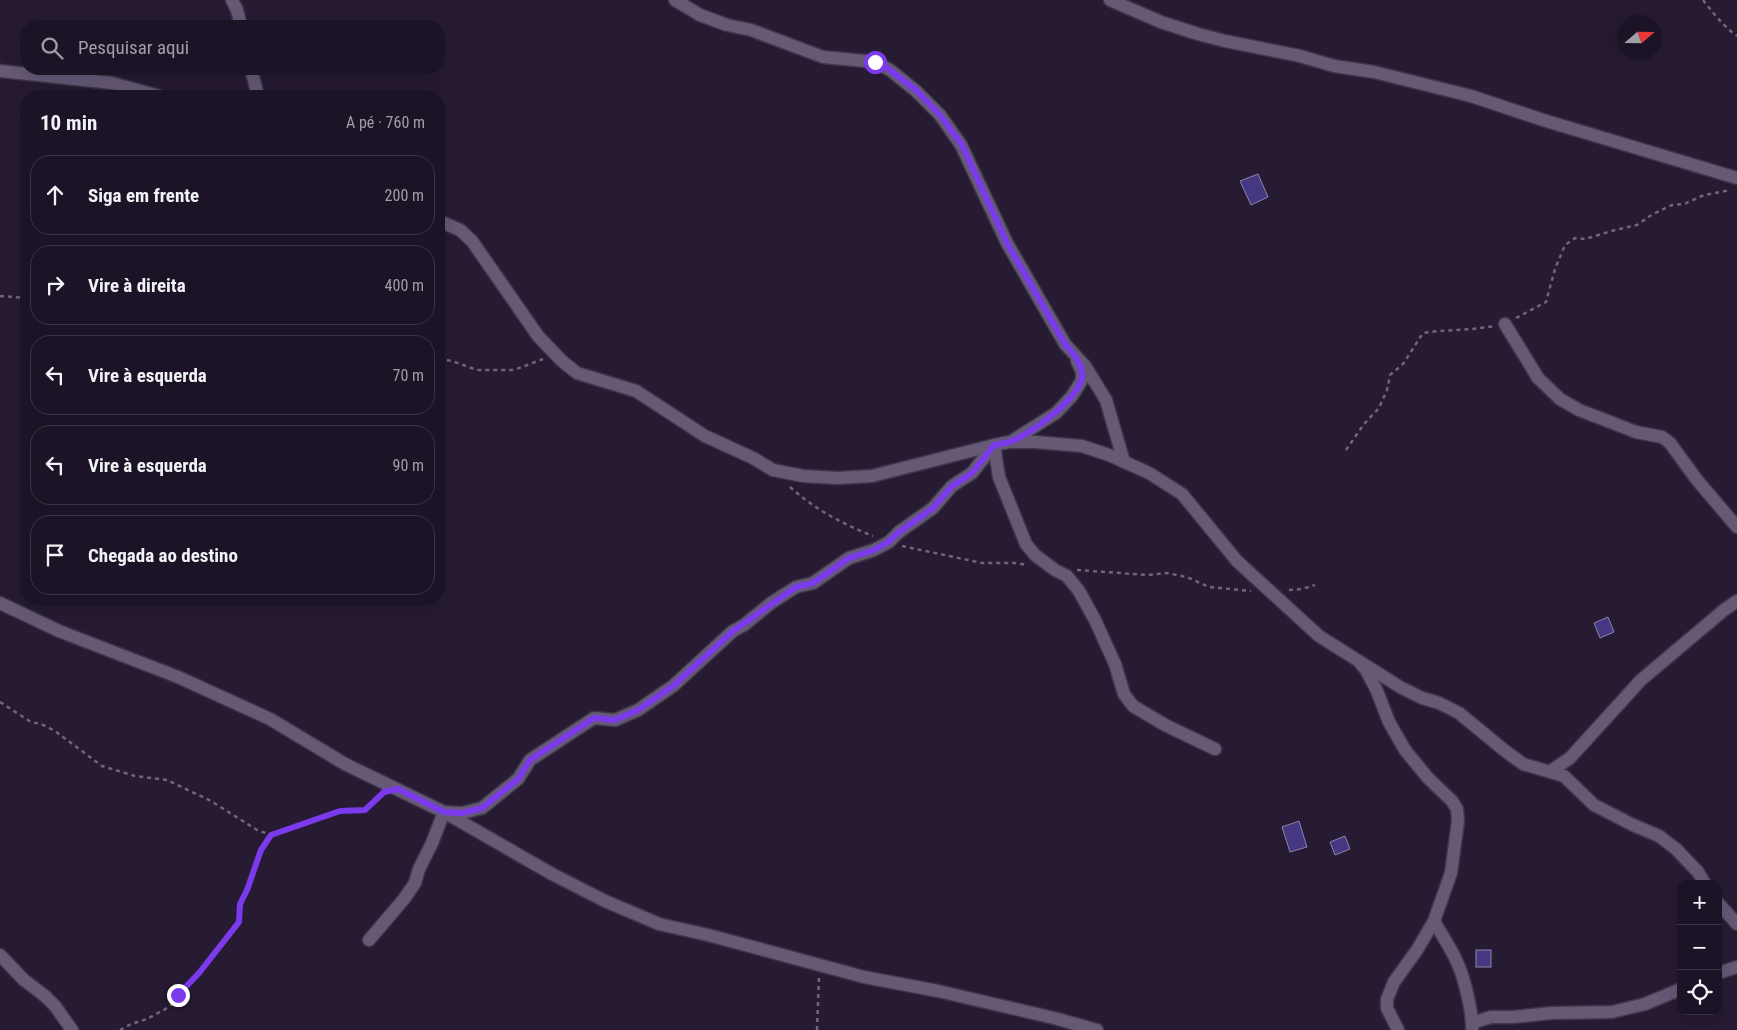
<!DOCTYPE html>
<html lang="pt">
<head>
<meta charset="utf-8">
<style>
  :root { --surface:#1c1426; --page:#292132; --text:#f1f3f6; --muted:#a09ea7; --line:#3a3343 }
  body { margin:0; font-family:"Roboto Condensed",sans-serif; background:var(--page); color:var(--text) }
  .controls { position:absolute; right:15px; bottom:15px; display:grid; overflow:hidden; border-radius:10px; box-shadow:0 5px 20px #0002 }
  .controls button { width:45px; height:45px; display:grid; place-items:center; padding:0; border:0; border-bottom:1px solid var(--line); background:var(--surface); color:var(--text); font:25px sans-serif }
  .compass { position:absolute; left:1617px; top:15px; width:45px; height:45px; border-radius:50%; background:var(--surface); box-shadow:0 5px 20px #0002; rotate:70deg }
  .stop { position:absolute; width:15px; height:15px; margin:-11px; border:4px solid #7c3aed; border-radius:50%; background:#fff }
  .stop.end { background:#7c3aed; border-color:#fff; box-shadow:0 1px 5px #0008 }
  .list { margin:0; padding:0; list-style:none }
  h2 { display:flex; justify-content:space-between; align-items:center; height:65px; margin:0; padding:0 20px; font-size:21px }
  h2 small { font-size:16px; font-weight:400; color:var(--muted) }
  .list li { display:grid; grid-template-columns:32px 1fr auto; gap:15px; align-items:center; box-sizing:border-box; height:80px; margin:0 10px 10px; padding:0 10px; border:1px solid var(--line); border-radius:20px }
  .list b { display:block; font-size:19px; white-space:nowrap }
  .list em { font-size:16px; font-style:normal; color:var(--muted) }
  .icon { flex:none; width:28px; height:28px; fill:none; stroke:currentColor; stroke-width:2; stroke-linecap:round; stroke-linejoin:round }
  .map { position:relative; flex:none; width:1737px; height:1030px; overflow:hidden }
  .search { position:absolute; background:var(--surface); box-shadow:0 5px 20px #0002; left:20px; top:20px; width:425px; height:55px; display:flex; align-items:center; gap:12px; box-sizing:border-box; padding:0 18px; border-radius:20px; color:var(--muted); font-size:19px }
  .panel { position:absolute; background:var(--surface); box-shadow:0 5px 20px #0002; left:20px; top:90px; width:425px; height:515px; border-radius:20px }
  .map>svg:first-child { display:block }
  .building { fill:#453782; stroke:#8a87a7 }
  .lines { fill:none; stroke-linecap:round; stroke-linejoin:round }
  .street-casing { stroke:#3e3549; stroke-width:15 }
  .path { stroke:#70667c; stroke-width:2.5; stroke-dasharray:4 4; stroke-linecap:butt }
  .street { stroke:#655976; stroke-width:12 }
  .route { stroke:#7c3aed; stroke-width:6 }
</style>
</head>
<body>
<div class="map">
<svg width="1737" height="1030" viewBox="0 0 1737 1030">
  <rect width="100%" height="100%" fill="#261b33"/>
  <g class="building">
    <path d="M1258 174 1268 197 1251 205 1240 181Z"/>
    <path d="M1608 617 1614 632 1600 638 1594 623Z"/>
    <path d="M1299 821 1307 847 1290 852 1282 827Z"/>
    <path d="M1345 836 1350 849 1335 855 1330 842Z"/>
    <rect x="1476" y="950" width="15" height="17"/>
  </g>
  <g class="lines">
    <defs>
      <g id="street">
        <path d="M232 0 237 10 241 26"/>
        <path d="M675 0 700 15 727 25 751 30 823 57 875 62 890 70 916 91 940 115 961 145 1007 243 1065 344 1085 366 1106 400 1124 462"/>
        <path d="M1110 0 1161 22 1198 34 1225 41 1300 56 1334 66 1374 72 1471 96 1543 120 1737 178"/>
        <path d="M251 69 258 96"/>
        <path d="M0 71 112 83 159 96"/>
        <path d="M439 221 460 230 472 241 538 336 562 361 577 373 636 391 705 436 753 458 773 470 803 476 838 478 872 476 994 445 1009 442H1035L1082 446 1109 455 1149 473 1182 494 1237 561 1319 636 1400 687 1422 698 1439 703 1459 713 1504 750 1523 764 1564 776 1594 805 1633 825 1659 836 1676 849 1698 872 1705 884"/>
        <path d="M1505 324 1538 378 1560 399 1579 410 1636 432 1662 437 1670 443 1697 480 1737 527"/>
        <path d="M1012 441 1056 413 1072 396 1082 380V372L1077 361"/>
        <path d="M0 603 59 631 178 677 270 719 345 764 444 812 552 874 605 901 659 924 708 935 864 977 938 991 1054 1018 1097 1030"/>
        <path d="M1361 664 1366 670 1377 691 1389 722 1405 750 1428 778 1452 801 1457 809 1458 821 1451 873 1434 921 1417 950 1394 982 1387 999V1008L1398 1030"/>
        <path d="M1551 771 1570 758 1641 680 1724 610 1737 601"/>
        <path d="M1718 903 1737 924"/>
        <path d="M1434 921C1441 934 1451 948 1457 962 1464 977 1473 1013 1472 1030"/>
        <path d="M369 940 404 899 415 883 419 869 432 843 444 812 462 813 482 808 518 779 530 760 594 718 615 720 638 710 673 686 733 631 744 625 771 603 796 587 813 583 849 558 874 550 889 542 899 532 933 508 952 486 972 473 994 445 999 477 1026 544 1035 555 1055 570 1067 576 1079 591 1095 620 1115 664 1124 694 1133 706 1165 725 1215 749"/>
        <path d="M0 955 24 980 45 996 55 1006 72 1030"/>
        <path d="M1718 973 1737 967"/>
        <path d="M1472 1023 1491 1017H1513L1552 1013 1612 1012 1645 1004 1681 989"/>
      </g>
    </defs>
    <use href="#street" class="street-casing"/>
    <g class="path">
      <path d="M1703 0C1713 13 1723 26 1737 36"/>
      <path d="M0 296 26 298"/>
      <path d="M1516 318 1546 302 1555 269 1565 245 1575 238 1585 239 1615 230 1637 225 1653 214 1672 205 1684 204 1704 195 1731 190"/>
      <path d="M439 359 452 361 477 370H514L543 359"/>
      <path d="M1346 450 1364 424 1379 408 1387 390 1390 375 1403 364 1423 333C1446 329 1469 331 1493 326"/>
      <path d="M790 487C814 509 843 524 873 536"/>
      <path d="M902 546 982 563H1015L1027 565"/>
      <path d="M1077 570 1148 575 1167 573 1187 577 1209 587 1251 591"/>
      <path d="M1289 590 1302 589 1315 585"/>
      <path d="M0 702 31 722 41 724 55 731 102 766 135 776 167 780 211 801 257 830 271 835 340 811 365 810 381 796"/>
      <path d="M120 1030 131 1024 147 1019 169 1007 199 973 239 921 240 904 247 890 261 850 271 835"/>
      <path d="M817 1030 819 977"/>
    </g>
    <use href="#street" class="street"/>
  </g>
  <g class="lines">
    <path class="route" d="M178 995 199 973 239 922 240 904 247 890 261 850 271 835 340 811 365 810 384 792 398 789 444 812 462 813 482 808 518 779 530 760 594 718 615 720 638 710 673 686 733 631 796 587 813 583 849 558 874 550 888 542 899 532 933 508 952 486 972 473 994 445C999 444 1004 444 1009 442 1029 435 1074 402 1081 381 1086 368 1073 353 1065 344L1007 243 962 145 940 115 916 90 890 70 875 62"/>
  </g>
</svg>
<div class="controls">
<button>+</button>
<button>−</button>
<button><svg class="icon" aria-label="locate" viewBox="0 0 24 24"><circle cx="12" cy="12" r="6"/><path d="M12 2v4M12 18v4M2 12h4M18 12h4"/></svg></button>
</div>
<svg class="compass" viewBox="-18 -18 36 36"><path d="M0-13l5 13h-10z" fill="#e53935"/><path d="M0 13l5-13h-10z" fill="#a09ea7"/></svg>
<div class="stop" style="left:875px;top:62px"></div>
<div class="stop end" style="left:178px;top:995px"></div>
<div class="search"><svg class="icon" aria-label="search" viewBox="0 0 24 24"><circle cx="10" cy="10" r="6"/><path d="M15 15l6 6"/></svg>Pesquisar aqui</div>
<section class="panel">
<h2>10 min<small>A pé · 760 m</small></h2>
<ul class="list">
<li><svg class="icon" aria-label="ahead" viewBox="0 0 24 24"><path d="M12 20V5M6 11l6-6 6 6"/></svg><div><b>Siga em frente</b></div><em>200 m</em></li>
<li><svg class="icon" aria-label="right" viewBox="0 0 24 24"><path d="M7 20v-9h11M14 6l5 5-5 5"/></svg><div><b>Vire à direita</b></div><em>400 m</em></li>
<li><svg class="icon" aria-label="left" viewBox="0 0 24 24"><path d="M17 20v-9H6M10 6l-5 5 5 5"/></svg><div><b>Vire à esquerda</b></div><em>70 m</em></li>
<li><svg class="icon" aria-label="left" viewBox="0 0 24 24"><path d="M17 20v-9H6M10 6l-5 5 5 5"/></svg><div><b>Vire à esquerda</b></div><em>90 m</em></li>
<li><svg class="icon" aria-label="arrive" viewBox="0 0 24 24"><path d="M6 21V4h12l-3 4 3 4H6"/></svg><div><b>Chegada ao destino</b></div></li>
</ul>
</section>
</div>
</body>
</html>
